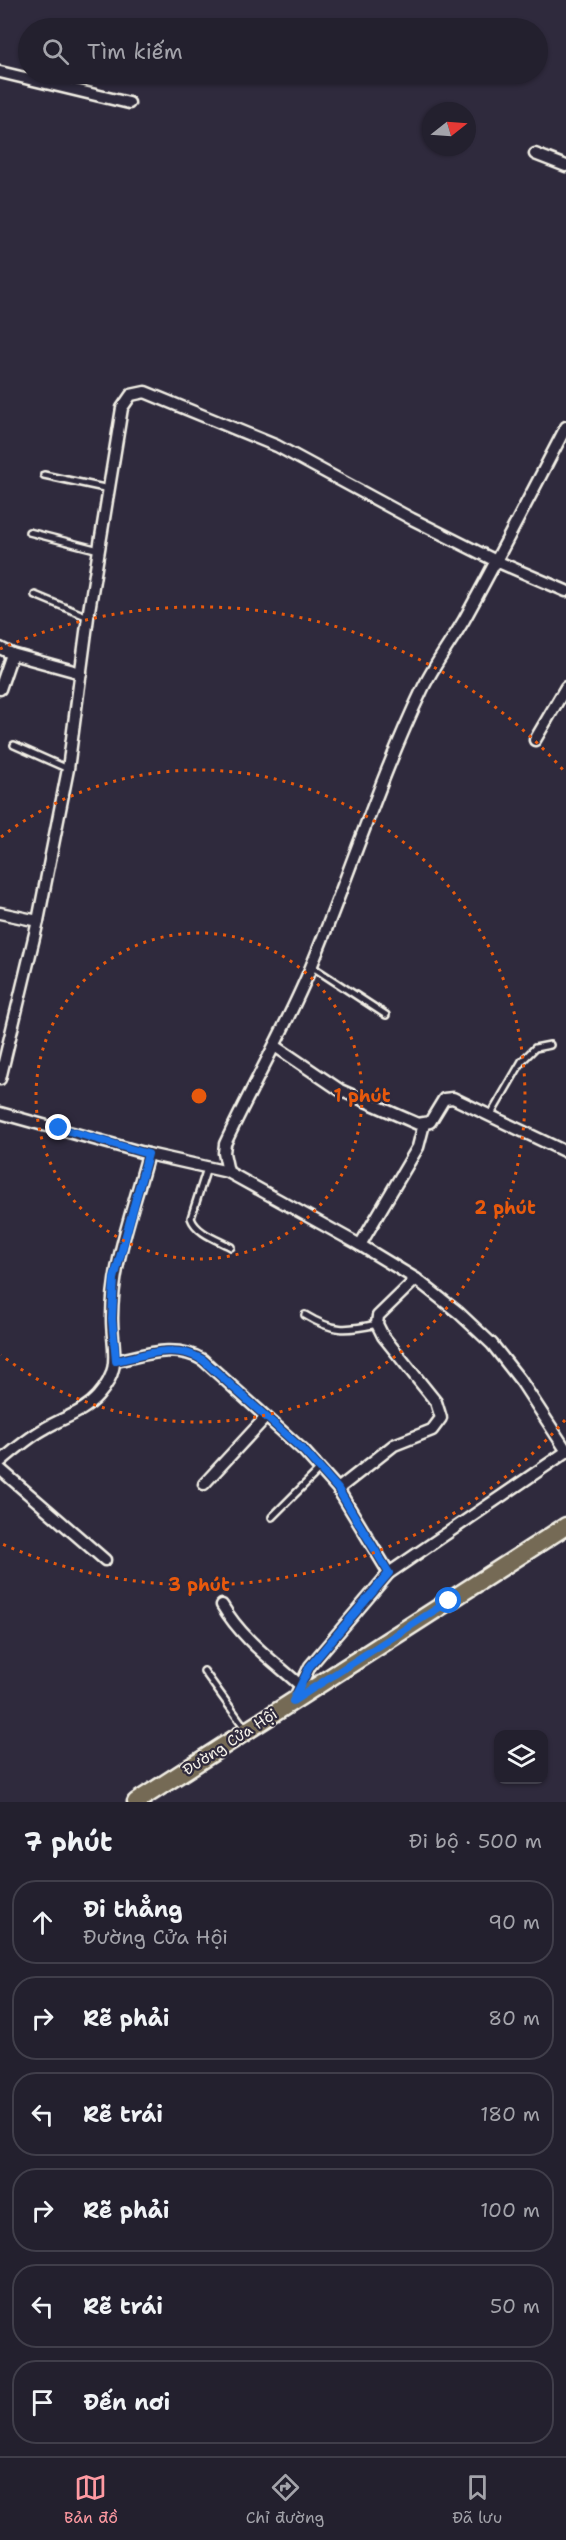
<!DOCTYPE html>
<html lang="vi">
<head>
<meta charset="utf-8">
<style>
  :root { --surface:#23202e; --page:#2b2836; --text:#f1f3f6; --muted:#a3a3aa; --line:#403e4a; --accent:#ff9aa2 }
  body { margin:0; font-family:"Shantell Sans",sans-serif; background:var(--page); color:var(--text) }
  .controls { position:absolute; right:18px; bottom:18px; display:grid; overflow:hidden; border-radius:12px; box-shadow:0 2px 4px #0004 }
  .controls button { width:54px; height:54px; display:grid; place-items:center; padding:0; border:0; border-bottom:2px solid var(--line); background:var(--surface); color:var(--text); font:30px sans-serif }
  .compass { position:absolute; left:422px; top:102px; width:54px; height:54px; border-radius:50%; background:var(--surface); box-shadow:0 2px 4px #0004; rotate:73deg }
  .stop { position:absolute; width:18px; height:18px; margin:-14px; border:4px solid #1a73e8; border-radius:50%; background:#fff }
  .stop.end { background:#1a73e8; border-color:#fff; box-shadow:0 2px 6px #0008 }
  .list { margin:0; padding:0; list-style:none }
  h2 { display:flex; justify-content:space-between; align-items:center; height:78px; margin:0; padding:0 24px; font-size:26px }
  h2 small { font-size:20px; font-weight:400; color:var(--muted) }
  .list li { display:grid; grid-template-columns:39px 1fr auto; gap:18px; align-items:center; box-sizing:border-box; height:84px; margin:0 12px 12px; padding:0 12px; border:2px solid var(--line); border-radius:24px }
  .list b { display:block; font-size:22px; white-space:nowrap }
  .list p { margin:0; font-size:20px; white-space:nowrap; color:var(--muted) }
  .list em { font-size:20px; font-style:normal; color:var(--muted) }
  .icon { flex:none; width:33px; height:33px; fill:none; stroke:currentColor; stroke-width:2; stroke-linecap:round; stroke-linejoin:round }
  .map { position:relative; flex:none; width:566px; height:1802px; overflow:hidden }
  .search { position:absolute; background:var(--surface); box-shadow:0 2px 4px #0004; left:18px; right:18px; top:18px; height:66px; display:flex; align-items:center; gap:15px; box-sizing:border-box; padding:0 21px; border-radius:33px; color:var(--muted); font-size:22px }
  .sheet { height:654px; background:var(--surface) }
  nav { display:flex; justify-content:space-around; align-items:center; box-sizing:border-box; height:84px; border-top:2px solid var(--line); background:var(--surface); font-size:16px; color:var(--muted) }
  nav a { display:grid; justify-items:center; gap:3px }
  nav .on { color:var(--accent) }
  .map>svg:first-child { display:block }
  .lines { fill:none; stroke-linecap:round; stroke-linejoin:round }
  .service-casing { stroke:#f4f1e8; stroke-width:10 }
  .minor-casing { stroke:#f4f1e8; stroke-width:15 }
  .primary-casing { stroke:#f4f1e8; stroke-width:21 }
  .service { stroke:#2f2a3d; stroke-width:5 }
  .minor { stroke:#2f2a3d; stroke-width:10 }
  .primary { stroke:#756a55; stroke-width:16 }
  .route { stroke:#1a73e8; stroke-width:8 }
  .ring { fill:none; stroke:#e8590c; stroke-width:3; stroke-dasharray:3 6 }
  .labels { text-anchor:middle; stroke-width:4.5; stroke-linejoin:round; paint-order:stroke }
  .street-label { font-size:15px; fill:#f4f1e8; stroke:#2f2a3d }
  .centre { fill:#e8590c; stroke:#2f2a3d; stroke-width:3 }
  .ring-label { font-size:18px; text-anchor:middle; font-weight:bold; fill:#e8590c; stroke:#2f2a3d; stroke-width:4.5; stroke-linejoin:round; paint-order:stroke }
</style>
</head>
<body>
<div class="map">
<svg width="566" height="1802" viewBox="0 0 566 1802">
  <rect width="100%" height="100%" fill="#2f2a3d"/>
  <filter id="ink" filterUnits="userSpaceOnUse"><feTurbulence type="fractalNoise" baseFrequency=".0167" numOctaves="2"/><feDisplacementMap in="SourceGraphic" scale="12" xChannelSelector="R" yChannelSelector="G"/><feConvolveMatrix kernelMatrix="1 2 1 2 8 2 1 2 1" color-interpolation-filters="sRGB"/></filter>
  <g filter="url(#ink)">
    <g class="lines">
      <defs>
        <g id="service">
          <path d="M44 475 109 489"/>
          <path d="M29 532 99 550"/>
          <path d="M35 595 88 617"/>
          <path d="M14 745 68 769"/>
          <path d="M311 966 386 1015"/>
          <path d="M490 1116 522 1061 535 1048 550 1045"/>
          <path d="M207 1168 191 1218C196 1233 218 1240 231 1247"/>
          <path d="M305 1315C333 1332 346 1331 377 1324"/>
          <path d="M272 1517 320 1469"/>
          <path d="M204 1671 245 1728"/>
        </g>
        <g id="minor">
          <path d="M0 72 129 103"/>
          <path d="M535 154 566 166"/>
          <path d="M0 648 12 654 81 673"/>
          <path d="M0 689 12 654"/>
          <path d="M535 740 566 687"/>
          <path d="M0 913 38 921"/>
          <path d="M275 1046 340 1090 418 1124 430 1122 444 1099 453 1098 566 1152"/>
          <path d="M0 1079 38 921 68 769 88 617 122 408 131 395 145 392 277 446 412 519 496 561 566 591"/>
          <path d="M0 1113 148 1154 228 1172 360 1245 416 1279 459 1313 492 1344 521 1381 566 1450"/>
          <path d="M228 1172 224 1153 225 1144C252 1086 284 1031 309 972 348 879 378 782 422 690 434 665 450 644 464 620 499 557 532 492 566 427"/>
          <path d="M360 1245 418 1147 424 1124"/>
          <path d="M116 1361C145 1355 175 1343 203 1360L304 1451 338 1489 389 1573"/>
          <path d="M0 1462C14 1450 28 1438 44 1429 62 1418 83 1413 98 1396 123 1367 112 1351 112 1318 112 1262 134 1208 148 1154"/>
          <path d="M0 1469 105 1560"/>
          <path d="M204 1484 266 1417"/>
          <path d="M338 1489 394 1445 432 1430 441 1418 436 1402 383 1336 377 1324 378 1316 416 1279"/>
          <path d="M222 1605C242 1639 271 1659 300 1685"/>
          <path d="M293 1701 310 1666 389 1573 566 1452"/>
        </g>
        <path id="primary" d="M136 1802 566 1526"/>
      </defs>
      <use href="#service" class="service-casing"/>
      <use href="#minor" class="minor-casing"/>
      <use href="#primary" class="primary-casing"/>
      <use href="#service" class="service"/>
      <use href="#minor" class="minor"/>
      <use href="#primary" class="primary"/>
    </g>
  </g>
  <g class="lines" filter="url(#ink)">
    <path class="route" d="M59 1128 148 1154 114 1279 112 1319 116 1361C145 1355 175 1343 203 1360L304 1451 338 1489 389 1573 310 1666 293 1701 449 1601"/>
  </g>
  <g class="ring">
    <circle cx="199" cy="1096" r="163"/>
    <path d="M1 837A326 326 0 1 1 1 1355"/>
    <path d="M565 1420A489 489 0 0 1 0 1543M0 649A489 489 0 0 1 565 772"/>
  </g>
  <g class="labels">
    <g class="street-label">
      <text transform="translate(230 1742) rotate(-33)" y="5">Đường Cửa Hội</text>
    </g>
  </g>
  <circle cx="199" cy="1096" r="9" class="centre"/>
  <g class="ring-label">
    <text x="362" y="1102">1 phút</text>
    <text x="505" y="1214">2 phút</text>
    <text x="199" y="1591">3 phút</text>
  </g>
</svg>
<div class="controls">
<button><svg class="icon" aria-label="layers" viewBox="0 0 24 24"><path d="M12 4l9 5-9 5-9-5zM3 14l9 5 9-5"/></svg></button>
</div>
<svg class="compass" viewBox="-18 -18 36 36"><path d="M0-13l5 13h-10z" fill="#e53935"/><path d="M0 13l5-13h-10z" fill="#a3a3aa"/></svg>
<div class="stop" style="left:449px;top:1601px"></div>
<div class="stop end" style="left:59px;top:1128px"></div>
<div class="search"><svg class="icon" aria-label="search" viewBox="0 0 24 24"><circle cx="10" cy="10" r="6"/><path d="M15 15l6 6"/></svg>Tìm kiếm</div>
</div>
<section class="sheet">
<h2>7 phút<small>Đi bộ · 500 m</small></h2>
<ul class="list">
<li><svg class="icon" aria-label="ahead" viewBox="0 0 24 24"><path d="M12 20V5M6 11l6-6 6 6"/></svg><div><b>Đi thẳng</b><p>Đường Cửa Hội</p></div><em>90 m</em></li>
<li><svg class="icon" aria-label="right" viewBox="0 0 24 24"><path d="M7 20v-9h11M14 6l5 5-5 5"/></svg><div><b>Rẽ phải</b></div><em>80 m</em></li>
<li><svg class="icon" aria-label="left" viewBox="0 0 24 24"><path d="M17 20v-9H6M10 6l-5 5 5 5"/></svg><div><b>Rẽ trái</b></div><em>180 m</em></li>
<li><svg class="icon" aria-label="right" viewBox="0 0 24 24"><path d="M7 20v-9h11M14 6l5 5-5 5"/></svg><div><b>Rẽ phải</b></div><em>100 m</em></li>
<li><svg class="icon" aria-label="left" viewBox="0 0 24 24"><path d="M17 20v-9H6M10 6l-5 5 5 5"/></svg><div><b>Rẽ trái</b></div><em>50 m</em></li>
<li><svg class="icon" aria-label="arrive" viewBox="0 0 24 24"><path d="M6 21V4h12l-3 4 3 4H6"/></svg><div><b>Đến nơi</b></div></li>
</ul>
</section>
<nav>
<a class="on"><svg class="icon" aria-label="map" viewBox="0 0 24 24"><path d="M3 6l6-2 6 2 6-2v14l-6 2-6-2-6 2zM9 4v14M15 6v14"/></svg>Bản đồ</a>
<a><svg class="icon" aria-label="directions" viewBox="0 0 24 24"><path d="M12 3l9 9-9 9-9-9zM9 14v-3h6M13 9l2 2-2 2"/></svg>Chỉ đường</a>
<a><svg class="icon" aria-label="saved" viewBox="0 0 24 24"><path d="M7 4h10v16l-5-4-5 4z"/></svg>Đã lưu</a>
</nav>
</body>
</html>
